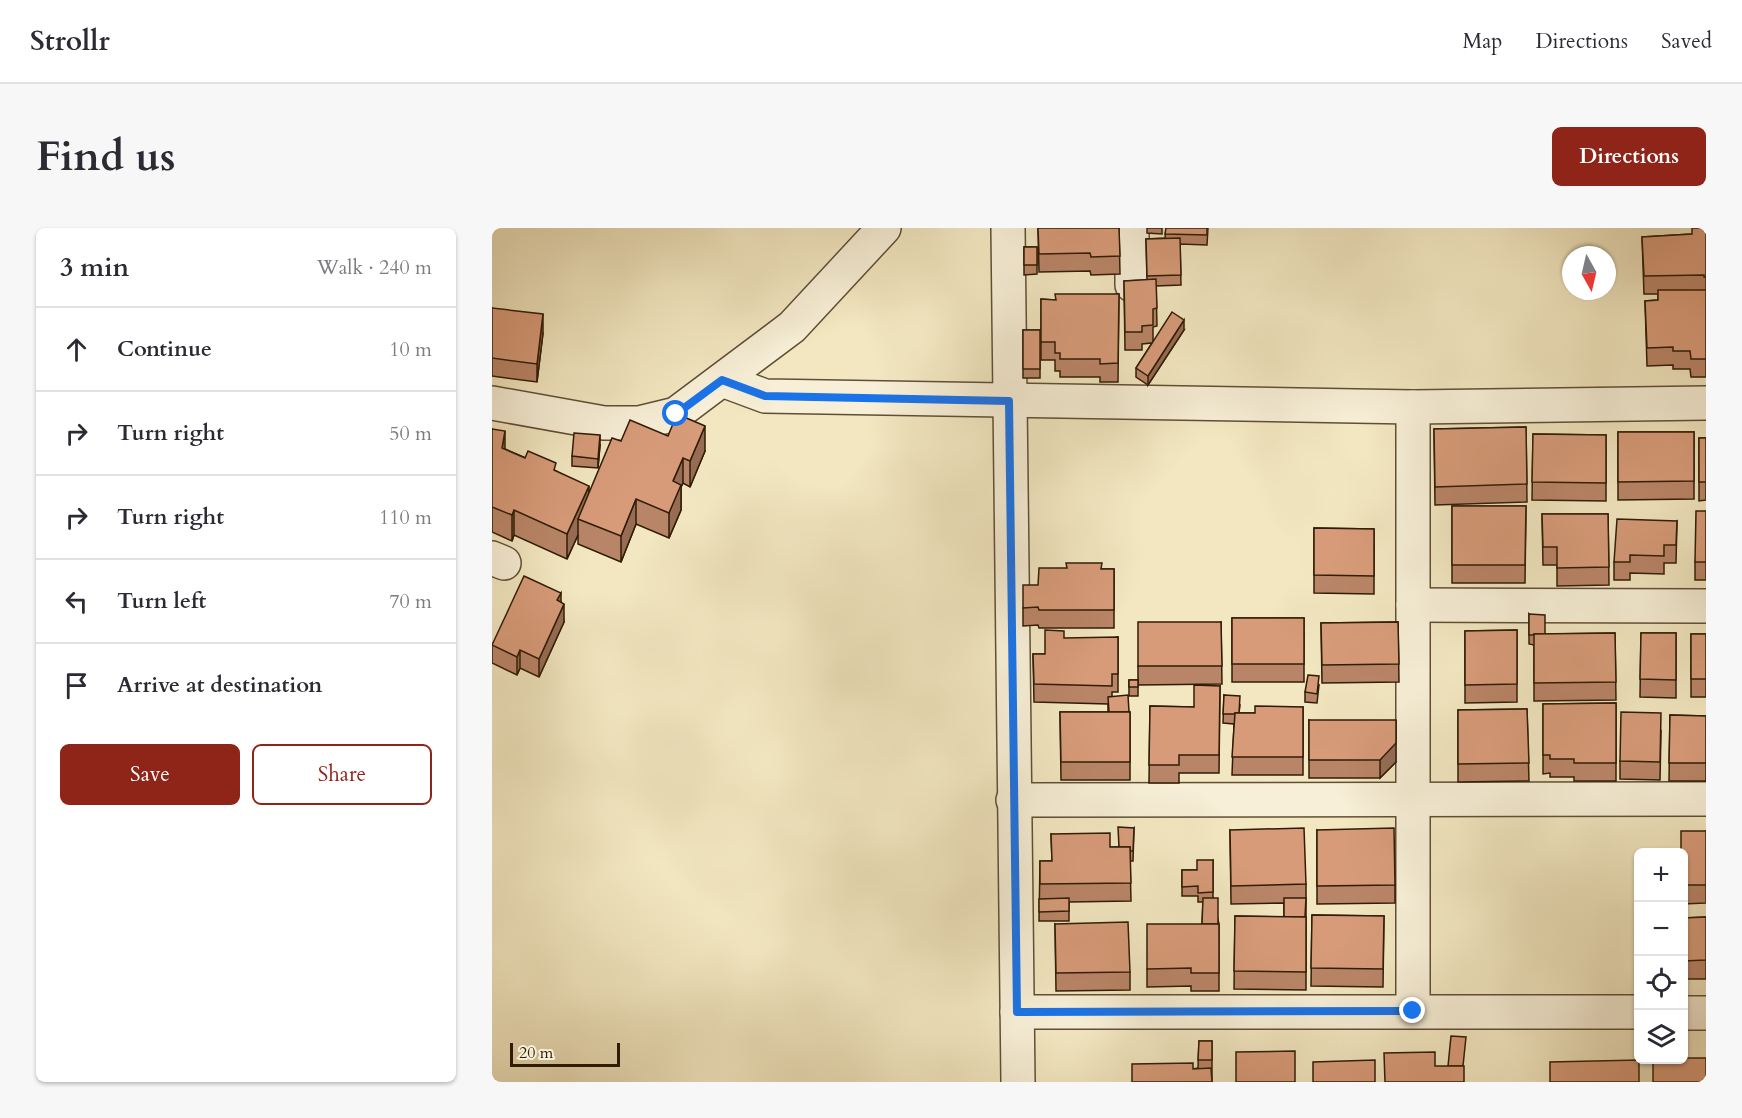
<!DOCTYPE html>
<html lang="en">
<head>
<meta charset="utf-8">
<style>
  :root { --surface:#fff; --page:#f7f7f7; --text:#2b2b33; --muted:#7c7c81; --line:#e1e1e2; --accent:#8f2418 }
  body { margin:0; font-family:Cardo,serif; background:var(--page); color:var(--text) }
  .controls { position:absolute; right:18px; bottom:18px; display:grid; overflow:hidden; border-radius:9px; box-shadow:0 2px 4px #0004 }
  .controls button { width:54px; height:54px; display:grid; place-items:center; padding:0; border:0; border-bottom:2px solid var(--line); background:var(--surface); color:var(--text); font:30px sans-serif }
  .compass { position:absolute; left:1070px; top:18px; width:54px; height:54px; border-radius:50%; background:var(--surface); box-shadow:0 2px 4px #0004; rotate:172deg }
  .scale { position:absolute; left:18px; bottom:15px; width:110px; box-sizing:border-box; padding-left:6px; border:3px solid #301c05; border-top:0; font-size:16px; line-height:21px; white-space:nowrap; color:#301c05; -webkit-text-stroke:4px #f7efd7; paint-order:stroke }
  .stop { position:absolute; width:18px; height:18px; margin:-14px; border:4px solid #1a73e8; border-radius:50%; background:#fff }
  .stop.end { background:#1a73e8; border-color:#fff; box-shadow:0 2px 6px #0008 }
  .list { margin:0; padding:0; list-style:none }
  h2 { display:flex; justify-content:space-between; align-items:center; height:78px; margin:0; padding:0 24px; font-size:26px }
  h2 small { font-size:20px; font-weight:400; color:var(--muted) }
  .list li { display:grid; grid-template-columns:39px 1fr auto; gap:18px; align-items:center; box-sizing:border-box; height:84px; padding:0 24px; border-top:2px solid var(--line) }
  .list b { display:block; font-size:22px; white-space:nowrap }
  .list em { font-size:20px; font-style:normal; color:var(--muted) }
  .actions { display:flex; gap:12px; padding:18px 24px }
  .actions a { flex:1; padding:14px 0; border:2px solid var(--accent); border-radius:9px; text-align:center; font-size:21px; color:var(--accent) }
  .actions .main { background:var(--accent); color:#fff }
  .icon { flex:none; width:33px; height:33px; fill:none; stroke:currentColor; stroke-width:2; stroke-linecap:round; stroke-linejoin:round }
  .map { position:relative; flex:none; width:1214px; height:854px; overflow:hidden; border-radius:9px }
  header { display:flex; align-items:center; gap:36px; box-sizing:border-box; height:84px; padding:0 30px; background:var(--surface); border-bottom:2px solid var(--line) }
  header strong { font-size:28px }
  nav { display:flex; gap:33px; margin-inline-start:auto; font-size:21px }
  .intro { display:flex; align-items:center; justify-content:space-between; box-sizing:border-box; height:144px; padding:0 36px }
  h1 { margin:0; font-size:42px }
  .button { padding:15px 27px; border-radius:9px; background:var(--accent); color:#fff; font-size:21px; font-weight:700 }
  main { display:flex; gap:36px; padding:0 36px }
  aside { flex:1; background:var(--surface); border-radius:9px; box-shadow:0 2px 4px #0004 }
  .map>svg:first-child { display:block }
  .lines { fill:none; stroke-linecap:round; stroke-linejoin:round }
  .minor-casing { stroke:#604f34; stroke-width:36 }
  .minor { stroke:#f7efd7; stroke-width:33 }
  .wall { fill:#b98568; stroke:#301c05; stroke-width:1.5 }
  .shaded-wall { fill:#966c55; stroke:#301c05; stroke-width:1.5 }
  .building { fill:#d79b79; stroke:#301c05; stroke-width:1.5 }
  .route { stroke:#1a73e8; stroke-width:8 }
</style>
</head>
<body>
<header>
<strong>Strollr</strong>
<nav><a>Map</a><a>Directions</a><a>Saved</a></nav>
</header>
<div class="intro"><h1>Find us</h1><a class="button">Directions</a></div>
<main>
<aside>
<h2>3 min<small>Walk · 240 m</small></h2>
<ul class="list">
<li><svg class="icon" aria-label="ahead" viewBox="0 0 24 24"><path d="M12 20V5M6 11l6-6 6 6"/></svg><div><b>Continue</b></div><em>10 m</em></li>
<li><svg class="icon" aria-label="right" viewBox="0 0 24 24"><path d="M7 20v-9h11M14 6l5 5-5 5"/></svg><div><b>Turn right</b></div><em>50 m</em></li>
<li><svg class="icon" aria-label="right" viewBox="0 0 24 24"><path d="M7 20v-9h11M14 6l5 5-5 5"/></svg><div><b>Turn right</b></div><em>110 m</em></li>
<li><svg class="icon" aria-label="left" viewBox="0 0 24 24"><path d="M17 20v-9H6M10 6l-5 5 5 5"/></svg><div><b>Turn left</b></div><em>70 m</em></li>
<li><svg class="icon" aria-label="arrive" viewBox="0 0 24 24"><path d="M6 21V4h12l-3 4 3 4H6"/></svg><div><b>Arrive at destination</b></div></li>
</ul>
<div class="actions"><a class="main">Save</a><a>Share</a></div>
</aside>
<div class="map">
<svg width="1214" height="854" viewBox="0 0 1214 854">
  <rect width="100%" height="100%" fill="#f2e7c1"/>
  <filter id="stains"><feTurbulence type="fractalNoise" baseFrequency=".00333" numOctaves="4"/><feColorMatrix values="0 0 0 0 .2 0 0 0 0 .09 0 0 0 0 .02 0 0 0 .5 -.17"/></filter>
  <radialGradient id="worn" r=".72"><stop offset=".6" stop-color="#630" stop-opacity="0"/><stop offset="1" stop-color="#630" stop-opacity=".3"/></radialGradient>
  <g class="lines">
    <defs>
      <g id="minor">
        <path d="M516 0 526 854"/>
        <path d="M640 0V57"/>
        <path d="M230 152 273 168 921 179 1214 175"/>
        <path d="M0 175 112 195H147L184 186 300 99 392 0"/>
        <path d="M921 179V783"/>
        <path d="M0 330 12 335"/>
        <path d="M921 377 1214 378"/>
        <path d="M521 572 1214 571"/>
        <path d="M525 784H1146"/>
        <path d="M1192 785H1214"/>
      </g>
    </defs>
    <use href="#minor" class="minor-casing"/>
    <use href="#minor" class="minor"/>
  </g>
  <g class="wall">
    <path d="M546 0H627L628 46 599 47 598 43 547 44Z"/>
    <path d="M655 0H670V6L655 5Z"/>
    <path d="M674 0H716L715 17 688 16 689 57 664 58 665 98 661 99V113L692 102 656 157 644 149V140L660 115 650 116V122H633L632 53 655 52 654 11 673 10Z"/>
    <path d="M1214 0V149H1199L1198 141H1181V137L1155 138 1153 73 1166 72V66H1152L1150 9 1200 6Z"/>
    <path d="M532 19H545V46L532 47Z"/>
    <path d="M627 66 626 154H608V149H568V143H563V132H549V71L563 72Z"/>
    <path d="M0 80 51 105 45 154 0 148Z"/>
    <rect x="531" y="102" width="17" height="48"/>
    <path d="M1034 199 1035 274 943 277 942 201Z"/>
    <path d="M0 201 13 221 64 243 97 265 129 213 213 223 198 259 191 255 189 259V282L177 310 144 296 129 334 86 316V307L75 331 22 307 20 313 0 304Z"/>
    <path d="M1126 204H1202V271L1126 272Z"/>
    <path d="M1041 206 1114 207V273L1040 272Z"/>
    <path d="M1207 210H1214V272L1207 273Z"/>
    <path d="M108 217 106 240 80 238V228Z"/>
    <path d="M960 278H1034L1033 355H960Z"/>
    <path d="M1214 283V352H1203V334Z"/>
    <path d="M1050 286H1116L1117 357 1065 358V337H1051Z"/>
    <path d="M1185 293 1184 335H1172V346L1138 345V352H1122V334Z"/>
    <path d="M822 300 882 301V366L822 365Z"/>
    <path d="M610 341H622V400H547L546 397 531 398V380L546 357Z"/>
    <path d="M69 374 72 394 47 449 28 440 25 447 0 435V416Z"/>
    <path d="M1037 386 1053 406 1123 405 1124 472 1042 473V417L1037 416Z"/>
    <rect x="740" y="390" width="72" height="64"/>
    <path d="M729 394 730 456 646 457V438Z"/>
    <path d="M906 394 907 454 830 455 829 395Z"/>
    <path d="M1025 402V474L973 475V403Z"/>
    <path d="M1149 405H1184V470L1148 469Z"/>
    <rect x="1199" y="406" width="15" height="63"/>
    <path d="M626 409V464H620V468L638 484V552H569L568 484H616V476L542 474 541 426H553Z"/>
    <rect x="637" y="452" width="9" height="16"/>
    <path d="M827 457 825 475 813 474V464Z"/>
    <path d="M728 458 727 545H687V555H657L658 478 702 479Z"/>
    <path d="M732 467 748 477 747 485H763L811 479V547H740L742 496 731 495Z"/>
    <path d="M1124 475V553H1082V549H1058V545L1051 546V476Z"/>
    <path d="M1035 481 1037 553 966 554V482Z"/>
    <path d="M1178 487 1214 488V553H1177Z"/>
    <path d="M817 492 904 534 888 550H817Z"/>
    <path d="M1169 503 1168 552 1128 551V533Z"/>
    <path d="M642 600 641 633H638L639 673 577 674V693H547L548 633H560L559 606 618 619H626Z"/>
    <path d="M738 602 814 656V762L742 761 743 688 792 689V675L739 676Z"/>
    <path d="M825 602 903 657V675L825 676Z"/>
    <path d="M1214 603V675L1191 676V624Z"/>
    <path d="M721 632V670L727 696V763H699V758L655 759V741L710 696 711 674H706V668H690V642H705Z"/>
    <path d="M820 687 892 688 891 759 819 758Z"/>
    <path d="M1214 689V751H1191V690Z"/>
    <path d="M563 696 638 744V762L564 763Z"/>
    <path d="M707 813H720V854L701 841 706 840Z"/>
  </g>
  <g class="shaded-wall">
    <path d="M51 86V105L45 154V136Z"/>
    <path d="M692 92V102L656 157V148Z"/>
    <path d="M213 198V223L198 259V233Z"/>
    <path d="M13 203V229L10 220Z"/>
    <path d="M108 207V217L106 240V231Z"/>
    <path d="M191 230V255L189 259V282L177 310V285L181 253Z"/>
    <path d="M97 258V283L86 291V307L75 331V306Z"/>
    <path d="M144 271V296L129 334V308Z"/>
    <path d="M22 282V307L20 313V287Z"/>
    <path d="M69 365V383L65 372Z"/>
    <path d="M72 376V394L47 449V431Z"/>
    <path d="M28 422V440L25 447V429Z"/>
    <path d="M904 492V534L888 550V532Z"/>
  </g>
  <g class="building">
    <path d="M546 0H627L628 28 599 29 598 25 547 26Z"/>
    <path d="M674 0H715V7L673 6Z"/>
    <path d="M1200 0H1214V49H1212V47L1152 48 1150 9 1200 6Z"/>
    <path d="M688 10 689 47 655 48 654 11Z"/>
    <rect x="532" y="19" width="13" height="18"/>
    <path d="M664 51 665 80 661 81V97L650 98V104H633L632 53Z"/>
    <path d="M1166 62H1214V131H1199L1198 123H1181V119L1155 120 1153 73 1166 72Z"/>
    <path d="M563 66H627L626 135 608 136V131H568V125H563V114H549V71L564 72Z"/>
    <path d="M0 80 51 86 45 136 0 130Z"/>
    <path d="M680 84 692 92 656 148 644 140Z"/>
    <rect x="531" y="102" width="17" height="39"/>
    <path d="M185 186 213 198 198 233 191 230 181 253 189 257 177 285 144 271 129 308 86 291 120 210 129 213 138 192 176 208Z"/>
    <path d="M1034 199 1035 256 943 259 942 201Z"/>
    <path d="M0 201 13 203 10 220 33 230 36 223 64 235 62 242 97 258 75 306 22 282 20 287 0 279Z"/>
    <path d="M1126 204H1202V253L1126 254Z"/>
    <path d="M82 205 108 207 106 231 80 228Z"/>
    <path d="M1041 206 1114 207V255L1040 254Z"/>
    <rect x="1207" y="210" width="7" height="44"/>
    <path d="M960 278H1034L1033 337H960Z"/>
    <path d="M1204 283H1214V334H1203Z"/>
    <path d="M1050 286H1116L1117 339 1065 340V319H1051Z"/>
    <path d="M1125 291 1185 293 1184 317H1172V328L1138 327V334H1122Z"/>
    <path d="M822 300 882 301V348L822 347Z"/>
    <path d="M574 335H610L609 341H622V382H547L546 379 531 380V357H546L547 340H575Z"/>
    <path d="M32 348 69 365 65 372 72 376 47 431 28 422 25 429 0 417Z"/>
    <path d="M1037 386 1053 387V406H1042V407H1037Z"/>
    <rect x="740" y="390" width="72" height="46"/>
    <path d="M646 394H729L730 438H646Z"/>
    <path d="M906 394 907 436 830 437 829 395Z"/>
    <path d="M553 402 572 403V410L626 409V446H620V458L542 456 541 426H553Z"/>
    <path d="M1025 402V456L973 457V403Z"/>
    <path d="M1123 405 1124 454 1042 455V406Z"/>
    <path d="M1149 405H1184V452L1148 451Z"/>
    <rect x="1199" y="406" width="15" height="45"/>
    <path d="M816 447 827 448 825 466 813 464Z"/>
    <rect x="637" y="452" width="9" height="7"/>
    <path d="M702 457 728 458 727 527H687V537H657L658 478 702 479Z"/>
    <path d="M636 467 637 484H617L616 469Z"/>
    <path d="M732 467 748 468 747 485H743L742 486H731Z"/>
    <path d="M1124 475V535H1082V531H1058V527H1051V476Z"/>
    <path d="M763 478 811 479V529H740L743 485H763Z"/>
    <path d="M1035 481 1037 535 966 536V482Z"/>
    <path d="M568 484H638V534H569Z"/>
    <path d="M1129 484 1169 485 1168 534 1128 533Z"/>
    <path d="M1178 487 1214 488V535H1177Z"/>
    <path d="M817 492H904V515L888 532H817Z"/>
    <path d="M626 599 642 600 641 623H638V619H627Z"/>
    <path d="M812 600 814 656 739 658 738 602Z"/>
    <path d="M902 600 903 657 825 658V602Z"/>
    <path d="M1189 603H1214V657H1191V624H1189Z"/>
    <path d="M618 605V619H638L639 655 548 656V633H560L559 606Z"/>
    <path d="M705 632H721V664L706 665V658L690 659V642H705Z"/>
    <path d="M577 670V683L547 684V671Z"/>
    <path d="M711 670H726V696H710Z"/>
    <path d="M792 670H814L813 689H792Z"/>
    <path d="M820 687 892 688 891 741 819 740Z"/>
    <path d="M743 688 814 689V744L742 743Z"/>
    <path d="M1214 689V732L1191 733V690Z"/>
    <path d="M636 694 638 744 564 745 563 696Z"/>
    <path d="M655 696H727V745H699V740L655 741Z"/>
    <path d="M959 808 974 809 971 838H956Z"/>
    <path d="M707 813H720V832H706Z"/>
    <path d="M803 823V854H744V824Z"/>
    <path d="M943 824V838H972V854H893L892 825Z"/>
    <path d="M1191 830H1214V854H1161V831H1191Z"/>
    <path d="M883 832V854H821V834Z"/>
    <path d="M1147 832V854H1058V834Z"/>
    <path d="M701 835V841L719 840 720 854H640V836Z"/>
  </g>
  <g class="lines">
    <path class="route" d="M184 186 230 152 273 168 517 173 525 784 921 783"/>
  </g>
  <rect width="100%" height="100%" filter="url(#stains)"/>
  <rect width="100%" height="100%" fill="url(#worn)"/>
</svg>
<div class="controls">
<button>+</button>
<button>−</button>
<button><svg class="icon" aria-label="locate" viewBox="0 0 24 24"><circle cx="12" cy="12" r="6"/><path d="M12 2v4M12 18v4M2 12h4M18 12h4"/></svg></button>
<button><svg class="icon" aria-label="layers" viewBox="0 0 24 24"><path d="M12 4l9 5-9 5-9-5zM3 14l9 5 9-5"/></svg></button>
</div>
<svg class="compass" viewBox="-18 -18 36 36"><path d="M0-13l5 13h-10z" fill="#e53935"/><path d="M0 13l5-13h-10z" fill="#7c7c81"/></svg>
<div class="scale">20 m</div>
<div class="stop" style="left:184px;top:186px"></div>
<div class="stop end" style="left:921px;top:783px"></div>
</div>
</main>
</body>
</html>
